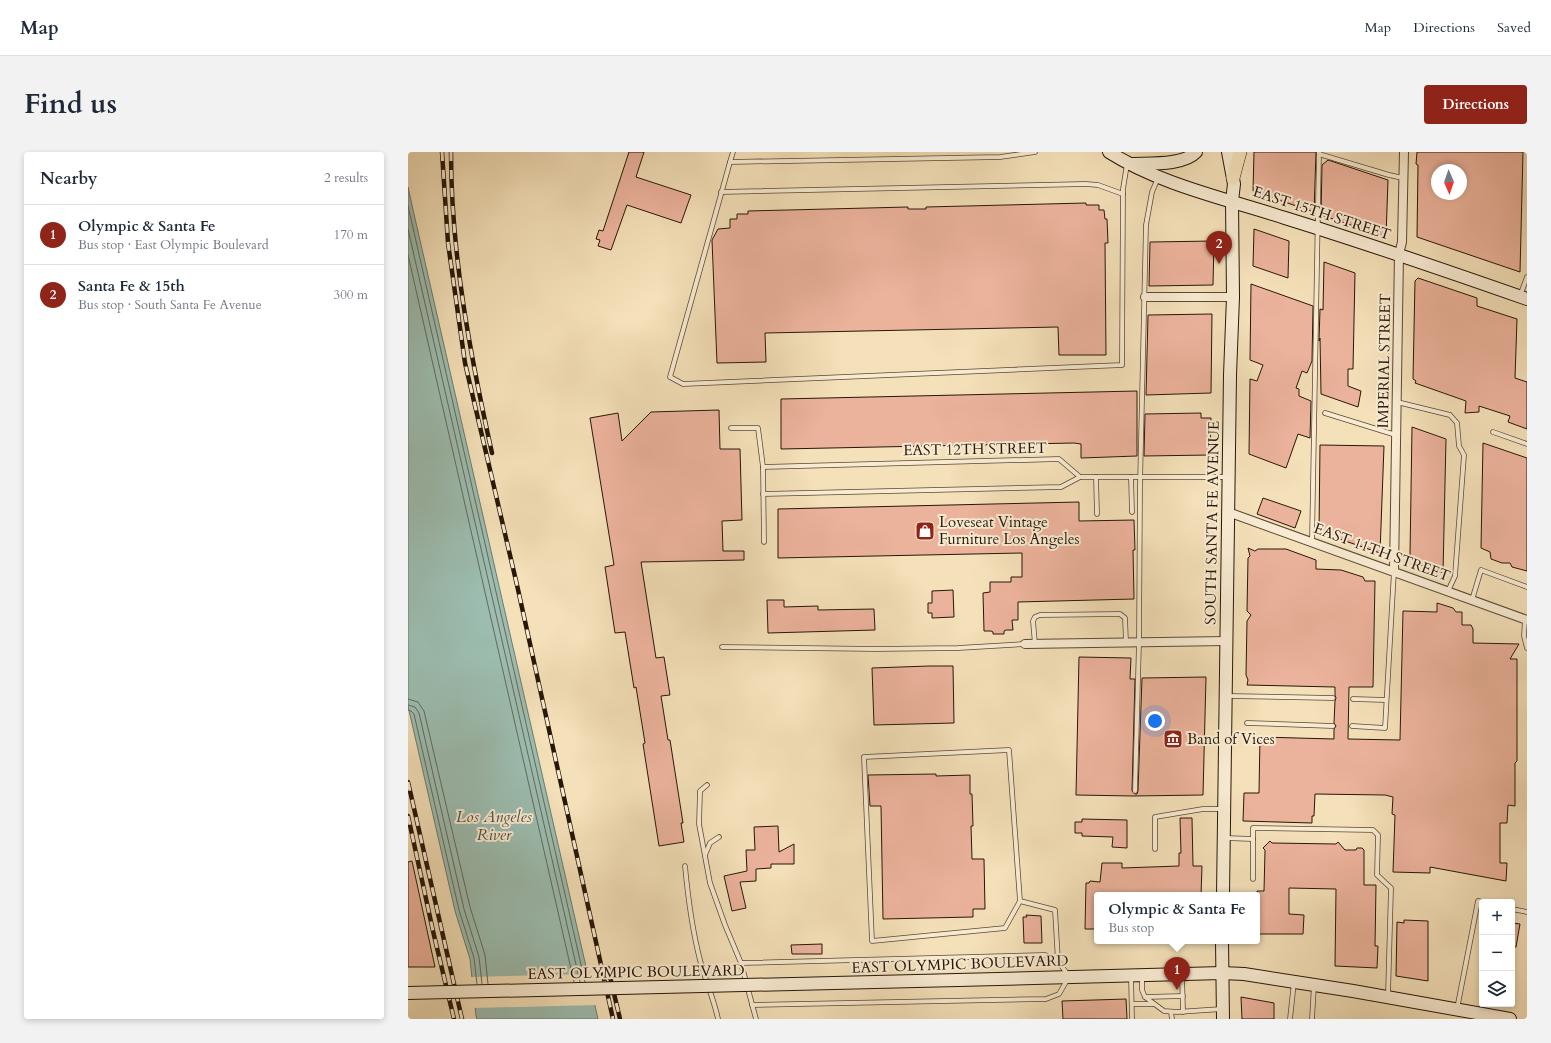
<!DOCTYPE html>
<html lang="en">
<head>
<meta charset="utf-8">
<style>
  :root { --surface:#fff; --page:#f2f2f3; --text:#1f2937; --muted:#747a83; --line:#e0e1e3; --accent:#8f2418 }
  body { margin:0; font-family:Cardo,serif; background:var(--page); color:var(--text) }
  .controls { position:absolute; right:12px; bottom:12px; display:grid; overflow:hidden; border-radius:4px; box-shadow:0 2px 6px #0003 }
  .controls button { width:36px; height:36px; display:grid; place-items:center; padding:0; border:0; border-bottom:1px solid var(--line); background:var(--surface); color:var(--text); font:20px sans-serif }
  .compass { position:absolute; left:1023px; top:12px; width:36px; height:36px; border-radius:50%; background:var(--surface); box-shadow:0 2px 6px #0003; rotate:178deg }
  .you { position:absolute; left:747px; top:569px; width:14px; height:14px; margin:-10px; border:3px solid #fff; border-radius:50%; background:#1a73e8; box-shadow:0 0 0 6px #1a73e833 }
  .badge { display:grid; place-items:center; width:26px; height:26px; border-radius:50%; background:var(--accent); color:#fff; font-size:13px; font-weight:700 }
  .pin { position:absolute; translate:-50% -33px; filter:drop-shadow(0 1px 2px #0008) }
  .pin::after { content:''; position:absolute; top:21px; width:14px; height:12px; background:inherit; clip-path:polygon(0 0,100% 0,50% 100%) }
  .popup { position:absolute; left:686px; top:740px; width:166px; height:52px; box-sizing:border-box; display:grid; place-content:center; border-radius:4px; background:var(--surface); filter:drop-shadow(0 1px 3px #0005); font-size:13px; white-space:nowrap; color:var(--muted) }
  .popup b { font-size:15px; color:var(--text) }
  .popup::after { content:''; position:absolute; left:50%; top:100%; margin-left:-8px; border:8px solid transparent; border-top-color:var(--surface) }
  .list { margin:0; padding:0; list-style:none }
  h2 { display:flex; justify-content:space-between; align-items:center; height:52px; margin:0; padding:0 16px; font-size:17px }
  h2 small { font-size:13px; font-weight:400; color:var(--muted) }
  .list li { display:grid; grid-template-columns:26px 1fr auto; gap:12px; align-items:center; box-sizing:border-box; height:60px; padding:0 16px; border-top:1px solid var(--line) }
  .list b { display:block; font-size:15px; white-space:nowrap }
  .list p { margin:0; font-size:13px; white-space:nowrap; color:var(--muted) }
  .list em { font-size:13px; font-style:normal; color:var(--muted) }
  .icon { flex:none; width:22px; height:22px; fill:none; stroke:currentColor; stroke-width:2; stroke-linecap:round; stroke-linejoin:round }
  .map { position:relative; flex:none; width:1119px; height:867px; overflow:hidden; border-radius:4px }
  header { display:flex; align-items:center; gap:24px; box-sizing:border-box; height:56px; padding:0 20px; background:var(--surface); border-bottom:1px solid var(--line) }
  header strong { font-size:19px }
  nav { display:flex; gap:22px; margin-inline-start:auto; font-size:14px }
  .intro { display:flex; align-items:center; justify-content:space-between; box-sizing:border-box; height:96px; padding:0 24px }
  h1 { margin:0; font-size:28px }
  .button { padding:10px 18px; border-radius:4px; background:var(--accent); color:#fff; font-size:14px; font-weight:700 }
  main { display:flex; gap:24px; padding:0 24px }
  aside { flex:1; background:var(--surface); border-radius:4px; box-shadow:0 2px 6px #0003 }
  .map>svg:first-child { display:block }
  .water { fill:#9cbdb0; stroke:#6d7b6d }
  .pier { fill:#f4e0b9 }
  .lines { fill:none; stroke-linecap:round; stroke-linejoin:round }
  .shore { stroke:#626a5c; stroke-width:1 }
  .building { fill:#ecb39c; stroke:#271708; fill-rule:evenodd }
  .lane-casing { stroke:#5a4934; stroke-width:5.5 }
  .street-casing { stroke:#5a4934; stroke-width:10 }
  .secondary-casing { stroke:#271708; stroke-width:14 }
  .primary-casing { stroke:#271708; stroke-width:14 }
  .lane { stroke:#f8ebd2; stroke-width:4 }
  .street { stroke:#f8ebd2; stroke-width:8 }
  .secondary { stroke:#f8ebd2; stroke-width:12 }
  .primary { stroke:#f4e0b9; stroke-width:13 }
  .rail-casing { stroke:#271708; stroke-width:4.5 }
  .rail { stroke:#f8ebd2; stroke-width:3; stroke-dasharray:9; stroke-linecap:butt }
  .secondary-bridge-casing { stroke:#271708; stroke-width:14; stroke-linecap:butt }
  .secondary-bridge { stroke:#f8ebd2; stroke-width:12 }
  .labels { text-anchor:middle; stroke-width:4; stroke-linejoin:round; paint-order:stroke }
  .street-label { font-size:15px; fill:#271708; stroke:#f8ebd2 }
  .poi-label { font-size:15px; fill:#271708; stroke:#f8ebd2; text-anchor:start }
  .water-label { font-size:16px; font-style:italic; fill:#505143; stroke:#f8ebd2 }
</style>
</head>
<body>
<header>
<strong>Map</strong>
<nav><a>Map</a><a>Directions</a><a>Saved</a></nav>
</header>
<div class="intro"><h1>Find us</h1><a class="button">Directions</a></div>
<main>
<aside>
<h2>Nearby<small>2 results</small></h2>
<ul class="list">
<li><span class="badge">1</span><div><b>Olympic &amp; Santa Fe</b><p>Bus stop · East Olympic Boulevard</p></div><em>170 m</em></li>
<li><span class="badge">2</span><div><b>Santa Fe &amp; 15th</b><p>Bus stop · South Santa Fe Avenue</p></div><em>300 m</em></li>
</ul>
</aside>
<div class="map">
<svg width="1119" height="867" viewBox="0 0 1119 867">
  <rect width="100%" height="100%" fill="#f4e0b9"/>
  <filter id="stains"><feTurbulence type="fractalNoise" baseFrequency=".005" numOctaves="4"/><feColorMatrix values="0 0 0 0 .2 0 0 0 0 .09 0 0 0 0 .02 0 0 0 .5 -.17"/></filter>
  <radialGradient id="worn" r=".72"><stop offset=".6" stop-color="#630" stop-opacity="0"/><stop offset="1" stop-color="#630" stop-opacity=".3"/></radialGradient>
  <path class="water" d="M0 35 6 62 190 867H69L68 864 62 807 47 759 0 554Z"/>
  <path class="pier" d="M182 822 189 853 65 856 62 825Z"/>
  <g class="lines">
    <g class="shore">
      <path d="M0 54 177 830"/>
      <path d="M0 77 172 830"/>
      <path d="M0 103 166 830"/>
      <path d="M0 547 10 550 16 559 62 755 77 803 80 832"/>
      <path d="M0 553 7 555 11 561 56 757 71 805 74 832"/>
      <path d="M0 558 3 559 6 562 51 758 66 806 69 832"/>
    </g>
  </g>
  <g class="building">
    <path d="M221 0H236L228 25 283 43 273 71 219 53 203 98 190 94 192 88 188 87 191 78 195 79Z"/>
    <path d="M846 0H908L906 60 853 42V40L845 39Z"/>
    <path d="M1009 0H1115L1112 120 1009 85 1010 13 1008 12ZM1029 18H1053V42H1029Z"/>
    <path d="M920 8 980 28 978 85 913 63 914 13Z"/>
    <path d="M678 51V53H691V58H696L697 67H699L700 91H697L698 203H651L650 175 357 181 358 210 309 211 304 88 310 77 322 76V67H329V62H340V59L500 55V57H518V55Z"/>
    <path d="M846 77 881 89 880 126 845 114Z"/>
    <path d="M806 89 805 133 741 134 742 90Z"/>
    <path d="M916 110 947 121 945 217H940V234L953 239 950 255 913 242 912 186 911 189 912 157 915 158Z"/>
    <path d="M1010 126 1069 146V154L1109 167 1107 226 1119 230V277L1100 270 1102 264 1071 254V260L1057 261 1058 249 1007 231 1008 229 1005 227 1007 129Z"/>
    <path d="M843 132 905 154 904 209 899 221 894 219 888 236 891 237V244L903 249 902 286 890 282 878 316 841 302 842 227 849 229 855 213 842 208Z"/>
    <path d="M804 162 803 241 738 243 740 163Z"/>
    <path d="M729 239V304L673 306V292L666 291 373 297V247Z"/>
    <path d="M311 258 312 297H332L334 368 314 369 315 399H336V408L233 410 248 506 256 505 262 543 253 544 260 588H262L275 671H273L276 690 251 694 235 592 237 591 228 535 226 536 217 480 207 481 197 415 206 413 182 266 210 261 214 289 243 260Z"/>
    <path d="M793 261V266H803L802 303 736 304 737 262Z"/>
    <path d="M1004 275 1038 287 1035 421 1007 411 1002 403Z"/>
    <path d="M1075 291 1119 306V419L1104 415 1102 411H1094L1083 407 1082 400 1073 396Z"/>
    <path d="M912 293 976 294 972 401 911 380Z"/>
    <path d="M855 346 893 359 887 376 849 362Z"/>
    <path d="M671 350V369L726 368 727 398H725L726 447 610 450V468H604L605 478H598L596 479V482H585V480L583 479H576L575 441 582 440V430H603V425H614V401L370 406V357Z"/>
    <path d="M840 396 847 399 850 397H878L908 408V417L933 418 955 425 957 429H967L965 535H941L940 587 992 588 995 459 1029 460V451L1045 456 1048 460H1054V473H1063L1065 477V491L1111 492 1102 507H1109V609L1107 611V654L1100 653 1099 671H1092V711H1099L1098 729 1022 715V721L985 720 987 663 984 662 985 645 977 643 907 642 906 664H904V671L835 669 836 641H851L852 585 926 587V577L928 574 926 571 927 549 928 546 927 543V535L839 533 840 528 838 523 839 469 843 463 839 459 840 406 842 404Z"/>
    <path d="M545 438 546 465 524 466V461H520V451H524V439Z"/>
    <path d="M359 448H376V455L410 454V458L466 457 467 478 360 481Z"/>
    <path d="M671 505 723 506 722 527H727L724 639 727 642H729L730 639 734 526 798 525 795 643 725 644 668 643Z"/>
    <path d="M521 514H545L546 571 466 573 464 516Z"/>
    <path d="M528 622V624L562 623V642H564L565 674H563L564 707H576L577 757H565V765L475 767 473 654H462L460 623Z"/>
    <path d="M772 666H784L785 714H794L793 743H689V777H677L678 731H681L682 729 692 730 694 711H714V716L771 714V701H773Z"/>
    <path d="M674 667 719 668V696L704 695 705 685 674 684V681H667V670H674Z"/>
    <path d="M370 674 371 700 386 692V712H363V716L348 717V729L332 730 338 756 324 759 316 724 339 719 338 698H347L346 675Z"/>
    <path d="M862 689 864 691 928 692 930 690 937 698H948L949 696H954L956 698V733H968L967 794H970L969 816 927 814 928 737 881 736V762L896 763 895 782H849V739H856L857 698 855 696Z"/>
    <path d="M4 709 27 815H0V710Z"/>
    <path d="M618 763 633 764 634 791H616L615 765H619Z"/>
    <path d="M996 768 1020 769V829L988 824 989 770 996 771Z"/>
    <path d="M1104 771 1112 772 1108 795H1104Z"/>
    <path d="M414 792V802H384L383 793Z"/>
    <path d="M833 845 866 851V867H834Z"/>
    <path d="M718 847 719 867H655L654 849Z"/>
  </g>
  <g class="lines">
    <defs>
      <g id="lane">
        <path d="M627 0 592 5 322 10 262 225 275 232 714 213 715 37 719 12"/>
        <path d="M911 2 981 23 995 26"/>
        <path d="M322 10 325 0"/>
        <path d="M313 40 678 32 690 33 715 42"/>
        <path d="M1112 144 1119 125"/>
        <path d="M989 250 1042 263 1049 271 1051 294 1056 303 1047 424 1040 439"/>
        <path d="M917 261 988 283"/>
        <path d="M323 276H350L355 315 356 390"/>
        <path d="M1085 280 1119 292"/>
        <path d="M355 315 651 307 672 325H820"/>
        <path d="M688 325 689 362"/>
        <path d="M723 325 724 360"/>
        <path d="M355 342 653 335 672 325"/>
        <path d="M904 389 911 0"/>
        <path d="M1064 448 1073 418 1119 435"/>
        <path d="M1117 467 1116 484 1119 496"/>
        <path d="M627 492 625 469 627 465 632 463 712 462 717 466 718 490"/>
        <path d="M314 495 469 497 550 496 617 492"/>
        <path d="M819 544 925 546"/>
        <path d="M945 547 978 548"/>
        <path d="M839 571 925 574"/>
        <path d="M944 574 977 576 986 419"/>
        <path d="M299 633 292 639 291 672 302 731 317 773 333 811 348 867"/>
        <path d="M727 639 731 490 732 333 738 73 744 40 750 26"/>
        <path d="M817 686 845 687"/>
        <path d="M747 697V665L795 657H814"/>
        <path d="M297 703 302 691 311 685"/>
        <path d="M277 714C280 746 284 777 292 808 297 828 306 847 310 867"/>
        <path d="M845 727V676L965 678 970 683 969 723 983 736 980 843"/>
        <path d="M612 749 597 776 464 789 456 605 601 598 612 749 647 758 650 809"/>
        <path d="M1104 757 1119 760"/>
        <path d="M333 811 637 803 650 809 660 823"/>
        <path d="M774 824 775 860"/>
        <path d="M723 825 724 867"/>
        <path d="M734 825V838L737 845 756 859 769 860 814 857"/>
        <path d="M737 845 775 844"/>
        <path d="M724 852H745"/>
        <path d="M344 853 638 847 651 842 659 828"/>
        <path d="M1049 857 1070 749 1074 750"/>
        <path d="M763 860 764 867"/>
        <path d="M882 867 886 830"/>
        <path d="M904 867 906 833"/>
      </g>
      <g id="street">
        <path d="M737 145H825"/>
        <path d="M820 360 1119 468"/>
        <path d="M986 419 991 102 994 90 996 0"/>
        <path d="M617 492 819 489"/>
      </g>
      <g id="secondary">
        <path d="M701 0C753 33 819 47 877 66 958 91 1039 119 1119 147"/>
        <path d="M722 12C740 11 775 14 788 0"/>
        <path d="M815 743 822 223 825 145 824 49 826 32 820 0"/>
        <path d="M814 789 815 867"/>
        <path d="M550 828 814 821 836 822 945 839 1102 867"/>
      </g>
      <path id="primary" d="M825 26 832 0"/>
    </defs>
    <use href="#lane" class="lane-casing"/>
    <use href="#street" class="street-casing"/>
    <use href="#secondary" class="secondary-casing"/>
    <use href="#primary" class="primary-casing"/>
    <use href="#lane" class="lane"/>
    <use href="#street" class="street"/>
    <use href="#secondary" class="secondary"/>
    <use href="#primary" class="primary"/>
    <defs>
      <g id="rail">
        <path d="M34 0 40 91 57 211 109 433 205 867"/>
        <path d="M43 0C43 102 62 202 84 301"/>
        <path d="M0 630 54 867"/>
        <path d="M0 664 25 779 46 867"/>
        <path d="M200 816 212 867"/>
      </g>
    </defs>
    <use href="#rail" class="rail-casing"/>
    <use href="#rail" class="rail"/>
    <defs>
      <path id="secondary-bridge" d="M0 841 550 828"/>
    </defs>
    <use href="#secondary-bridge" class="secondary-bridge-casing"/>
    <use href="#secondary-bridge" class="secondary-bridge"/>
  </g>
  <defs>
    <symbol id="shop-square" viewBox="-11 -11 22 22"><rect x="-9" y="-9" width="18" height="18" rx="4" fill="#8f2418" stroke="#f8ebd2"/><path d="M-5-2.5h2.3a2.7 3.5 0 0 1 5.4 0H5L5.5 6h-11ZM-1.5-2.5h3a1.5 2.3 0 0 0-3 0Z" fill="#fff"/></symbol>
    <symbol id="museum-square" viewBox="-11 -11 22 22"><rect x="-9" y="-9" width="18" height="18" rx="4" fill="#8f2418" stroke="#f8ebd2"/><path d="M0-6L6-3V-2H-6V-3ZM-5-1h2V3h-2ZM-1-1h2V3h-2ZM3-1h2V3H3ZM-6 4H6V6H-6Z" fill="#fff"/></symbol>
  </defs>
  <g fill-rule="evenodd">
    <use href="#shop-square" x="506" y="368" width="22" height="22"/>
    <use href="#museum-square" x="754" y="576" width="22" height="22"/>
  </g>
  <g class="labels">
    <g class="street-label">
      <text transform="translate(914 61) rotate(18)" y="5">EAST 15TH STREET</text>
      <text transform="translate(976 209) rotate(-89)" y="5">IMPERIAL STREET</text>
      <text transform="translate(567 297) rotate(-1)" y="5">EAST 12TH STREET</text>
      <text transform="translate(804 371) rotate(-89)" y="5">SOUTH SANTA FE AVENUE</text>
      <text transform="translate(974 400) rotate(20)" y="5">EAST 11TH STREET</text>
      <text transform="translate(552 812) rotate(-2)" y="5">EAST OLYMPIC BOULEVARD</text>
      <text transform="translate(228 820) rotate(-1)" y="5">EAST OLYMPIC BOULEVARD</text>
    </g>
    <g class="poi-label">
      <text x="531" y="375">Loveseat Vintage<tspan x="531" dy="17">Furniture Los Angeles</tspan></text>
      <text x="779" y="592">Band of Vices</text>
    </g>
    <g class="water-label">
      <text x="86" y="670">Los Angeles<tspan x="86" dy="18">River</tspan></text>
    </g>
  </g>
  <rect width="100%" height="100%" filter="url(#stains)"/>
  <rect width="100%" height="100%" fill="url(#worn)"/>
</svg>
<div class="controls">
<button>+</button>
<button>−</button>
<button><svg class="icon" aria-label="layers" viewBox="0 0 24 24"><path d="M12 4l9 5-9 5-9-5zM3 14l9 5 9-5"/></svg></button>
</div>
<svg class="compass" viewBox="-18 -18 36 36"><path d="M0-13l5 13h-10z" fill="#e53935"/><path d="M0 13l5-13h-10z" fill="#747a83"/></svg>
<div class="you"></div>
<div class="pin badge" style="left:769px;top:838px">1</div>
<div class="popup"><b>Olympic &amp; Santa Fe</b>Bus stop</div>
<div class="pin badge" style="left:811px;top:112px">2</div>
</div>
</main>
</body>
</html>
